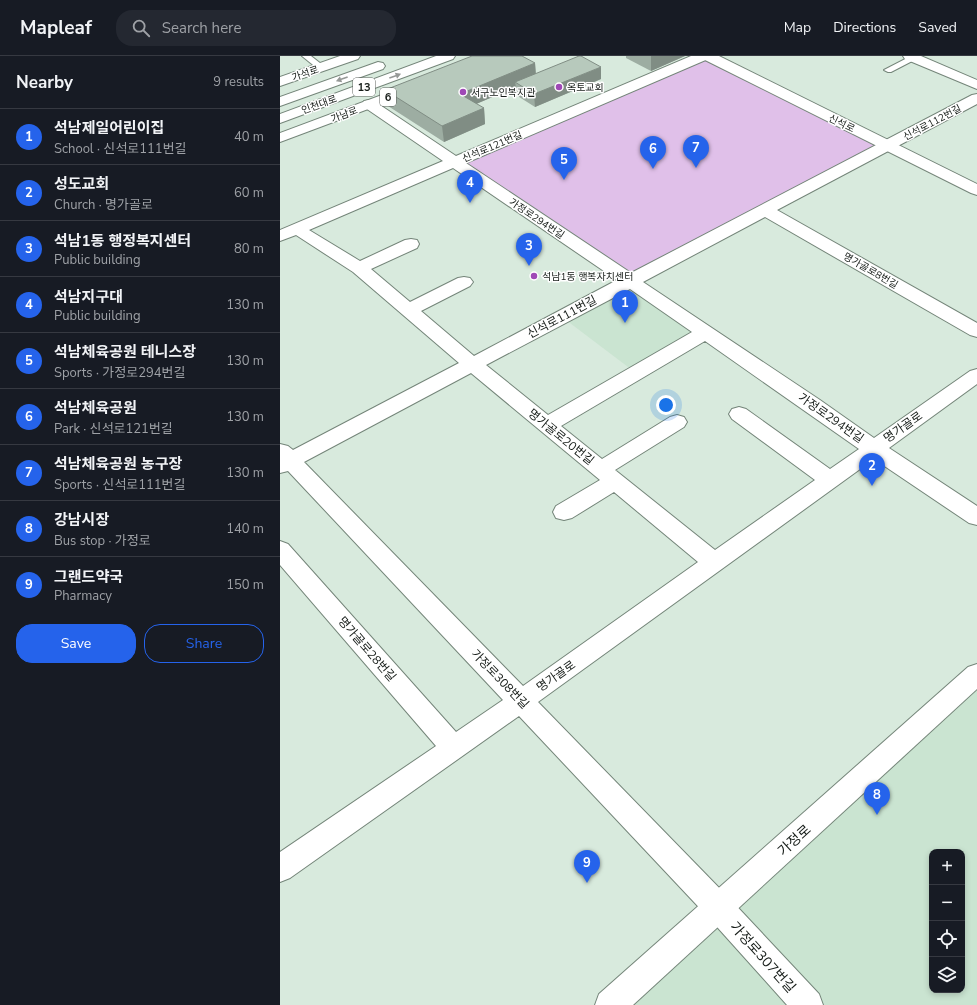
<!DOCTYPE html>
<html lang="en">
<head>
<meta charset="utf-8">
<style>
  :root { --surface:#171b24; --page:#242831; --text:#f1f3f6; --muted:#9ea1a6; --line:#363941; --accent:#2563eb }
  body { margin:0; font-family:"Nunito Sans","Noto Sans KR",sans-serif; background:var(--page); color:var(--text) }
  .controls { position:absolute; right:12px; bottom:12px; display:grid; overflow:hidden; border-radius:8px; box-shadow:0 2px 6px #0003 }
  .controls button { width:36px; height:36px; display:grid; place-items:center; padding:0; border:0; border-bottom:1px solid var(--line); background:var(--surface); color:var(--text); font:20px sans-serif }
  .you { position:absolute; left:386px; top:349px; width:14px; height:14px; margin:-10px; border:3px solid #fff; border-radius:50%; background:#1a73e8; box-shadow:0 0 0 6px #1a73e833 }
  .badge { display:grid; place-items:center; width:26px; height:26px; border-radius:50%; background:var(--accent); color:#fff; font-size:13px; font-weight:700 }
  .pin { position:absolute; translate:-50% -33px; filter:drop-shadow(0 1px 2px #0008) }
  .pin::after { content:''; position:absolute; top:21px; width:14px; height:12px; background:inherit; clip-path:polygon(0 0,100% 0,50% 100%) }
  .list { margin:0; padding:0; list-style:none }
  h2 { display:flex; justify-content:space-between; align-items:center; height:52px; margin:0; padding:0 16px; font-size:17px }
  h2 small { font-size:13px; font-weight:400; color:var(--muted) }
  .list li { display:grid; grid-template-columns:26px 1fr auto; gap:12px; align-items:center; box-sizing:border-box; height:56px; padding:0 16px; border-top:1px solid var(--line) }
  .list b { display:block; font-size:15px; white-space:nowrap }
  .list p { margin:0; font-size:13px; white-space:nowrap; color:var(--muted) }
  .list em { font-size:13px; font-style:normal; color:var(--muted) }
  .actions { display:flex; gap:8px; padding:12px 16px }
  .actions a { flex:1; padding:9px 0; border:1px solid var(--accent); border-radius:16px; text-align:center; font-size:14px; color:var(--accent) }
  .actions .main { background:var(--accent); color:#fff }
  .icon { flex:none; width:22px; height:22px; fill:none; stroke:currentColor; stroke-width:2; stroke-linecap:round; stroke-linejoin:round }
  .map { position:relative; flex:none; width:697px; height:949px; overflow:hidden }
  header { display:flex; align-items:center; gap:24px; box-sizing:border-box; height:56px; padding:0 20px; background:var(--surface); border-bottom:1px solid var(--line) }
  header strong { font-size:19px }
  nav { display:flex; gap:22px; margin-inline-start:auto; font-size:14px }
  .search { width:280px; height:36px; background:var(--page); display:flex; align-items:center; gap:10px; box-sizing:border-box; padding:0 14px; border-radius:16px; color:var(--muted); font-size:15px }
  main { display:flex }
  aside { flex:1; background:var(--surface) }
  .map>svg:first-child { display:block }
  .built { fill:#cae4d1; fill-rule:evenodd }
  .green { fill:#e0c0e9 }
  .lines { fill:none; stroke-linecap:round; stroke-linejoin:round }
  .lane-casing { stroke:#748579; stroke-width:2 }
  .street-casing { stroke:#748579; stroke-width:2 }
  .secondary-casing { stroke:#748579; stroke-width:2 }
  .primary-casing { stroke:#748579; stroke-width:2 }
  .highway-casing { stroke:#748579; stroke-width:2 }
  .lane { fill:#fff; fill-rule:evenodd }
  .street { fill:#fff; fill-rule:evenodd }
  .secondary { fill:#fff; fill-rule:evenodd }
  .primary { fill:#fff; fill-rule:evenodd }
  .highway { fill:#fff; fill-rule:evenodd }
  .wall { fill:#9dada2 }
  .shaded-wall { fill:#808d84 }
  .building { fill:#b7c9bc; stroke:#808d84 }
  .oneway { fill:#969997 }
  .poi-dot { fill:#9f48b6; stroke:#fff; stroke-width:1.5 }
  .labels { text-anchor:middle; stroke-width:3; stroke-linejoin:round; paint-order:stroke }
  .far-street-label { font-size:10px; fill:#161c18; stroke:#fff }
  .far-poi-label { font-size:10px; fill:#161c18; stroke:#fff; text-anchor:start }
  .shield { fill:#fff; stroke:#5c605d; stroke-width:1 }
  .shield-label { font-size:11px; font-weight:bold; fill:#161c18 }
  .street-label { font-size:12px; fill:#161c18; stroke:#fff }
  .near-street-label { font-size:14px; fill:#161c18; stroke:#fff }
</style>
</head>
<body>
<header>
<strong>Mapleaf</strong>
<div class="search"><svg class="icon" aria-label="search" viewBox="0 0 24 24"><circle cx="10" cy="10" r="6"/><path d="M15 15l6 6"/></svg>Search here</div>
<nav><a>Map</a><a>Directions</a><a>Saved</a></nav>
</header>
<main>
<aside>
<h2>Nearby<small>9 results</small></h2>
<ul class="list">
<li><span class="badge">1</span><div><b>석남제일어린이집</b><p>School · 신석로111번길</p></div><em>40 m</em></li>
<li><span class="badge">2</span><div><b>성도교회</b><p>Church · 명가골로</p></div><em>60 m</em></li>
<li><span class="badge">3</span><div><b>석남1동 행정복지센터</b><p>Public building</p></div><em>80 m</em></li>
<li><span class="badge">4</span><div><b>석남지구대</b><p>Public building</p></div><em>130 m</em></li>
<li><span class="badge">5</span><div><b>석남체육공원 테니스장</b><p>Sports · 가정로294번길</p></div><em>130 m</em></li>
<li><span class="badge">6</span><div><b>석남체육공원</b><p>Park · 신석로121번길</p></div><em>130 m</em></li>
<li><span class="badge">7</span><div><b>석남체육공원 농구장</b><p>Sports · 신석로111번길</p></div><em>130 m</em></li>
<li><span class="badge">8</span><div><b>강남시장</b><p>Bus stop · 가정로</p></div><em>140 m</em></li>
<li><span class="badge">9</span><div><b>그랜드약국</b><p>Pharmacy</p></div><em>150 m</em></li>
</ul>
<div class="actions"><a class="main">Save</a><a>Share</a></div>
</aside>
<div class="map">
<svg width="697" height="949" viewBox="0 0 697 949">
  <rect width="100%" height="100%" fill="#d8eadd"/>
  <g class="built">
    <path d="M350 225 426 276 356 317 282 261Z"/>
    <path d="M697 631V949H348ZM652 796H682V934H652Z"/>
  </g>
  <path class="green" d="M423 0 607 89 350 225 174 106Z"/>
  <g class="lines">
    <defs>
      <g id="lane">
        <path d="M22 0H31L45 11 44 13H38Z"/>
        <path d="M631 0H635L638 2 611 16H608L604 14Z"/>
      </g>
      <g id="street">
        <path d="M60 0H80L78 3 0 30V21Z"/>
        <path d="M411 0H430L428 3 186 107 351 217 692 39 697 38V48L497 154 697 267V281L690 279 485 161 363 226 540 344 594 382 690 315 697 313V328L609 392 697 450V469L689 467 594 403 258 646 449 842 539 938 543 949H507L429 862 239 660 10 822 0 826V796L156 690 0 509V485L8 488 176 676 223 644 8 415 0 417V388L8 390 13 394 179 307 73 216 16 179 0 185V174L163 105 84 51 82 48 84 45 89 44 94 45 176 100ZM173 112 337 224 194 300 141 255 190 230 193 226 190 222 184 221 178 222 130 246 91 213 137 192 139 188 137 184 131 183 125 184 80 205 29 174ZM350 233 412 276 268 359 206 309ZM425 285 579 393 550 413 466 353 459 351 452 353 449 358 452 363 535 424 435 494 335 414 404 371 407 366 404 361 397 359 390 361 322 403 281 370ZM191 317 320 424 276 450 273 456 276 462 284 464 292 462 334 436 418 506 243 630 24 406Z"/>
        <path d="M623 0H641L697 24V33L625 3Z"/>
      </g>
      <g id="secondary">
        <path d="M421 0H439L697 128V139L691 137 423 3Z"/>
        <path d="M697 608V633L353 949H315L319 938 688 611Z"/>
      </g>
      <path id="primary" d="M134 27 139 28 141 31 139 34 0 86V77Z"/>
      <g id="highway">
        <path d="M156 0H175L173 3 0 67V58Z"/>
        <path d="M98 6 103 7 105 10 103 13 0 50V41Z"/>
      </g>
    </defs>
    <use href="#lane" class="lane-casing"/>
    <use href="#street" class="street-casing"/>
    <use href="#secondary" class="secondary-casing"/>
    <use href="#primary" class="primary-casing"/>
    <use href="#highway" class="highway-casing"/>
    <use href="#lane" class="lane"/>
    <use href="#street" class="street"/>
    <use href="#secondary" class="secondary"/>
    <use href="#primary" class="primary"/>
    <use href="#highway" class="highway"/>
  </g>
  <g class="wall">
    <path d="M346 0H405L371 15 346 2Z"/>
    <path d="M255 7 256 18 321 23 255 51 236 39V31L196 48 204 52 205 68 164 86 108 50 105 34Z"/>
  </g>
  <g class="shaded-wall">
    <path d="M371 0H405L371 15Z"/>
    <path d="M255 7 256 23 235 26 236 31 182 54 180 38Z"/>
    <path d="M321 11V23L255 51 254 38Z"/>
    <path d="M204 52 205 68 164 86 162 70Z"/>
  </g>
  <g class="building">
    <path d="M192 0H242L255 7 180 38 204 52 162 70 105 34Z"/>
    <path d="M299 0H301L321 11 254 38 235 26Z"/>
  </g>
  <defs><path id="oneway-solid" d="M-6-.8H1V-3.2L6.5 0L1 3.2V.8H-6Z"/></defs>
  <g class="oneway">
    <use href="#oneway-solid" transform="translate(115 20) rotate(-20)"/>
    <use href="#oneway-solid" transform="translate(62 23) rotate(160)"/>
  </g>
  <g class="poi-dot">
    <circle cx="279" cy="31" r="4"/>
    <circle cx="183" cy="36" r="4"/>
    <circle cx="254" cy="220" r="4"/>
  </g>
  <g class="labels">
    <g class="far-street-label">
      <text transform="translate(25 17) rotate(-19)" y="4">가석로</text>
      <text transform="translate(39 48) rotate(-20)" y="4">인천대로</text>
      <text transform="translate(64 58) rotate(-21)" y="4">가남로</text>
      <text transform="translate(652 66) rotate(-28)" y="4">신석로112번길</text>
      <text transform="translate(562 67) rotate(26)" y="4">신석로</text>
      <text transform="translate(212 90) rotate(-23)" y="4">신석로121번길</text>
      <text transform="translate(257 162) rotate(34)" y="4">가정로294번길</text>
      <text transform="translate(591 214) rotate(30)" y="4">명가골로8번길</text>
    </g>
    <g class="far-poi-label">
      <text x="287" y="35">옥토교회</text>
      <text x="191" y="40">서구노인복지관</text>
      <text x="262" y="224">석남1동 행복자치센터</text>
    </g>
    <g class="shield">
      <rect x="73" y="22" width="22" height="18" rx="3"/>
      <rect x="100" y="32" width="16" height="18" rx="3"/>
    </g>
    <g class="shield-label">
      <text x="84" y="35">13</text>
      <text x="108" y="45">6</text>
    </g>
    <g class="street-label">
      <text transform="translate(282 261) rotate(-28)" y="4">신석로111번길</text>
      <text transform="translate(551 362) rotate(35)" y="4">가정로294번길</text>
      <text transform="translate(623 371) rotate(-35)" y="4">명가골로</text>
      <text transform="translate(281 381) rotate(39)" y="4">명가골로20번길</text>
      <text transform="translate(87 593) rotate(49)" y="4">명가골로28번길</text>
      <text transform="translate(276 620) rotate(-35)" y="4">명가골로</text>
      <text transform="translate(220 623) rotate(46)" y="4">가정로308번길</text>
    </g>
    <g class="near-street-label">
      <text transform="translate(514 784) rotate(-42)" y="5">가정로</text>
      <text transform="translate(483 901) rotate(48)" y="5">가정로307번길</text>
    </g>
  </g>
</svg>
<div class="controls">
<button>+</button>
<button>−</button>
<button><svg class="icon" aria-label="locate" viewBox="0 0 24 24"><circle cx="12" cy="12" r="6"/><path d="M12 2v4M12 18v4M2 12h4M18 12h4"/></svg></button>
<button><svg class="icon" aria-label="layers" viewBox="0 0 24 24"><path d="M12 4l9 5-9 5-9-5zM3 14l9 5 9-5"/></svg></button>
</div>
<div class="you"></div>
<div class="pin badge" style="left:345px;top:267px">1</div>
<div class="pin badge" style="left:592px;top:430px">2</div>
<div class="pin badge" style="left:249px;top:210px">3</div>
<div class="pin badge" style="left:190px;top:147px">4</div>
<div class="pin badge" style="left:284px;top:124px">5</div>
<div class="pin badge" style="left:373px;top:113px">6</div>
<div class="pin badge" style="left:416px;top:112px">7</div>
<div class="pin badge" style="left:597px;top:759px">8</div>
<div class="pin badge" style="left:307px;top:827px">9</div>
</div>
</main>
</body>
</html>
